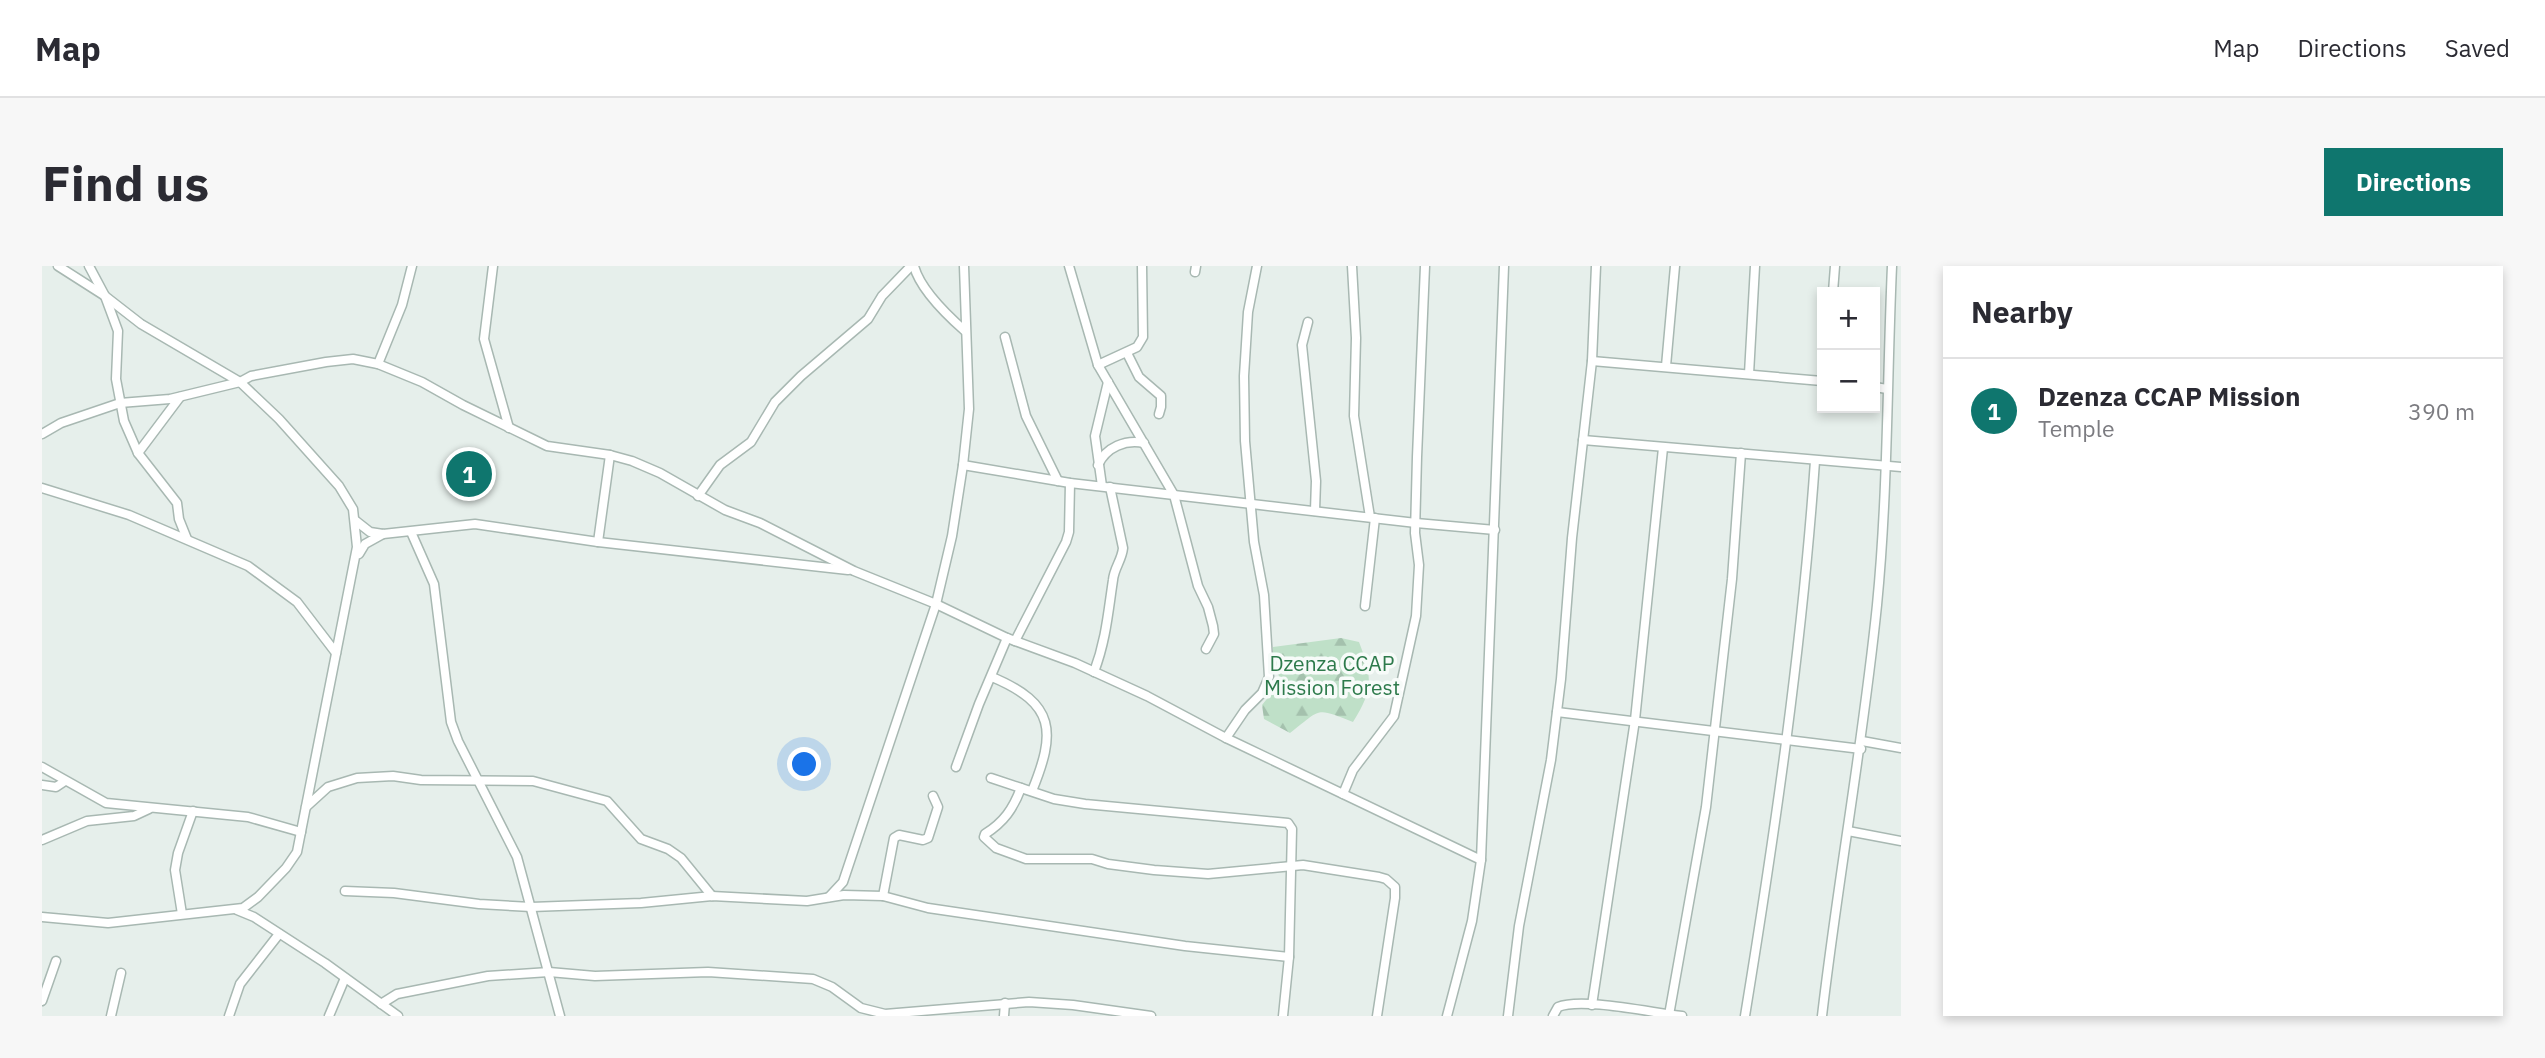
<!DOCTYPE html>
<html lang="en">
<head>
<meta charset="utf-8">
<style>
  :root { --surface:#fff; --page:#f7f7f7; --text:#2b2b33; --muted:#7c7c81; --line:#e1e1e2; --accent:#0f766e }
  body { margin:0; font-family:"IBM Plex Sans",sans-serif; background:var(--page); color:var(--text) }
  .controls { position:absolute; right:21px; top:21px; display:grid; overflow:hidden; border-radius:0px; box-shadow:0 4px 10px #0003 }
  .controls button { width:63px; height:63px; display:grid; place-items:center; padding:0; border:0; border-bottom:2px solid var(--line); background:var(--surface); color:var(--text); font:35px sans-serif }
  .you { position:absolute; left:763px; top:499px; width:24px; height:24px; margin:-18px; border:5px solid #fff; border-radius:50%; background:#1a73e8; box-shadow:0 0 0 10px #1a73e833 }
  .badge { display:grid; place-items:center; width:46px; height:46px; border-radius:50%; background:var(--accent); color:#fff; font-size:23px; font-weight:700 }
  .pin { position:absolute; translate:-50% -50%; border:4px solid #fff; box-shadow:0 2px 7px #0006 }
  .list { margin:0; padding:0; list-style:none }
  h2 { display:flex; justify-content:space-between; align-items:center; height:91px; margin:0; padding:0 28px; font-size:30px }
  h2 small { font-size:23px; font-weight:400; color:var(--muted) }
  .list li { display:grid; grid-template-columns:46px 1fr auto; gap:21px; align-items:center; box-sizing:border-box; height:105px; padding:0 28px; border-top:2px solid var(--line) }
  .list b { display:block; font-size:26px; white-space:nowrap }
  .list p { margin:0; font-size:23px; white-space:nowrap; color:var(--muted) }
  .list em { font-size:23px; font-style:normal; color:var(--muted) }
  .map { position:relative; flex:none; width:1859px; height:750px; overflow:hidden; border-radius:0px }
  header { display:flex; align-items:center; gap:42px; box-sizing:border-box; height:98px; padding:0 35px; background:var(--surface); border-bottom:2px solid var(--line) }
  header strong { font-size:33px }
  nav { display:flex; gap:38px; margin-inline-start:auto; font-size:24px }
  .intro { display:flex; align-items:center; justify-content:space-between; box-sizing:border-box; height:168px; padding:0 42px }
  h1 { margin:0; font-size:49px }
  .button { padding:18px 32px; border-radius:0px; background:var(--accent); color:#fff; font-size:24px; font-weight:700 }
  main { display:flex; gap:42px; padding:0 42px }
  aside { flex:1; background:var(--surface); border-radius:0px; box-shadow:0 4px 10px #0003 }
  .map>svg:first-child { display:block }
  .forest { fill:url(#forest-firs) }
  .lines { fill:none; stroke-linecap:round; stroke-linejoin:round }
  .minor-casing { stroke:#a8b8b2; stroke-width:11 }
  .minor { stroke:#fff; stroke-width:8 }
  .labels { text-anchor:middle; stroke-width:7; stroke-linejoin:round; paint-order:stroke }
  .park-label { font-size:21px; fill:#2d7a4b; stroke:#f7fbf9 }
</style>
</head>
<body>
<header>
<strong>Map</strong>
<nav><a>Map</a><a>Directions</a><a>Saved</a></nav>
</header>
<div class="intro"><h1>Find us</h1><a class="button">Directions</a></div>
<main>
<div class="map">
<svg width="1859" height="750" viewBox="0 0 1859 750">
  <defs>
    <pattern id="forest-firs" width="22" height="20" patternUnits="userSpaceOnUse" patternTransform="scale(1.75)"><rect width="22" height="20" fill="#bfe0c8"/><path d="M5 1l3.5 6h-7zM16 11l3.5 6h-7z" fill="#a4c1ad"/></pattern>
  </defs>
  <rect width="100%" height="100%" fill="#e6efeb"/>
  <path class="forest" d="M1299 372 1317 376C1331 412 1331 424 1311 456 1273 441 1280 442 1248 467L1222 453 1220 439 1228 429 1240 427 1242 420 1231 398V381Z"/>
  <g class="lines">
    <defs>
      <g id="minor">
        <path d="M47 0 63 30 76 65 74 113 82 155 96 187 135 237 137 253 145 273"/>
        <path d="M451 0 442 73 467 162"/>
        <path d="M872 0C878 23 906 50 923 65"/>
        <path d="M1027 0 1056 99 1132 229 1156 320 1166 341 1171 360 1172 368 1164 383"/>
        <path d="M1310 0 1314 72 1312 150 1328 251"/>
        <path d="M1153 6 1154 0"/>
        <path d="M1791 26 1793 0"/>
        <path d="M1266 56 1260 79 1274 215 1273 245"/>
        <path d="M963 71 984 150 1016 215"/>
        <path d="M1085 87 1097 111 1119 130V141L1117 148"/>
        <path d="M1550 95 1780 115"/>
        <path d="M336 98 360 39 370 0"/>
        <path d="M1056 99 1095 81 1101 71 1100 0"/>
        <path d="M1624 100 1633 0"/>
        <path d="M1707 108 1713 0"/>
        <path d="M1833 121 1845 123"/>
        <path d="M0 168 19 157 78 137 128 133 198 116 209 110 284 96 311 93 336 98 380 116 421 139 505 180 568 189 590 195 618 207 683 244 718 257 812 305 894 338 965 372 1033 397 1105 430 1184 472 1439 594"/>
        <path d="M1541 174 1859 201"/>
        <path d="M96 187 138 131"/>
        <path d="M921 199 1028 217 1374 257 1453 264"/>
        <path d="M1056 199C1064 181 1084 173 1102 177"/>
        <path d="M1060 220 1053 170 1066 116"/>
        <path d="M0 222 87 249 206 300 255 336 294 387"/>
        <path d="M656 230 678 199 709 176 733 136 759 110 826 53 840 30 869 0"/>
        <path d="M314 255 328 266 341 268 433 258 556 276 806 304"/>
        <path d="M369 266 392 318 409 456 416 475 475 591 518 750"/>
        <path d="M556 276 568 189"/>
        <path d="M317 288 323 278 341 268"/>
        <path d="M1323 340 1333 252"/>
        <path d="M973 375 1024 276 1027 266 1028 217"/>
        <path d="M1052 406C1064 374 1066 347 1071 314 1072 302 1080 294 1081 282L1068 221"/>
        <path d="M950 411C1014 438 1014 466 990 525"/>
        <path d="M1515 446 1819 483"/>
        <path d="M1184 472 1203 444 1220 427 1227 411 1222 329 1212 276 1203 175 1202 110 1206 46 1215 0"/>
        <path d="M1820 475 1859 482"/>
        <path d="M0 501 64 537 206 551 259 566"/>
        <path d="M914 501 937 438 965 372"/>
        <path d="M949 512 1012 533 1043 538 1246 557 1250 563 1247 691 1241 750"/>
        <path d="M0 519 14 521 23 515"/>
        <path d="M979 522C971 543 962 556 943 568L942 571 954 582 984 593H1050L1066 598 1112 604 1166 608 1261 599 1337 611 1344 613 1353 621V632L1335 750"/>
        <path d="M1301 528 1311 504 1352 450 1374 350 1377 299 1373 267 1375 191 1383 0"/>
        <path d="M264 541 286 521 315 512 351 510 379 514 491 515 565 535 599 573 626 583 639 592 670 630"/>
        <path d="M1806 565 1859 575"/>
        <path d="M0 574 45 555 92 550 107 543"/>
        <path d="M303 625 352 627 437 638 489 641 599 637 670 630 765 635 802 629 841 630 886 642 1143 680 1247 691"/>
        <path d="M841 630 852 572 857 569 881 574 886 572 896 541 891 530"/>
        <path d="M787 631 801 616 894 338 910 270 921 199 927 143 922 0"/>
        <path d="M195 644 212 651 283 697 356 750"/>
        <path d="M140 648 133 604 136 587 151 545"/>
        <path d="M0 651 66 657 201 642 216 631 244 602 255 586 315 281 311 243 297 220 237 153 198 116 99 58 63 30 16 0"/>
        <path d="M0 735 14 695"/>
        <path d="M339 738 355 728 446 710 507 706 553 710 666 706 771 713 790 721 819 742 843 748 987 736 1031 739 1109 750"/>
        <path d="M1550 739 1593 454 1621 182"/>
        <path d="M1627 749 1664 541 1690 313 1699 187"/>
        <path d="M69 750 79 707"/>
        <path d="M187 750 198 718 237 668"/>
        <path d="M287 750 303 712"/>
        <path d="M962 750 963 737"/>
        <path d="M1405 750 1430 655 1439 594 1462 0"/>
        <path d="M1466 750 1477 660 1509 494 1519 413 1530 272 1550 95 1554 0"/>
        <path d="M1511 750 1516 741C1540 731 1611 747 1640 750"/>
        <path d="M1703 750C1733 566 1760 381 1773 195"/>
        <path d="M1780 750C1796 613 1821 477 1835 339 1846 227 1845 113 1850 0"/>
      </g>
    </defs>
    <use href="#minor" class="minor-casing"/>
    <use href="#minor" class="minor"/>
  </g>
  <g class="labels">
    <g class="park-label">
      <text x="1290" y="405">Dzenza CCAP<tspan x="1290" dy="24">Mission Forest</tspan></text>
    </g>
  </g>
</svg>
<div class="controls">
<button>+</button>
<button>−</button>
</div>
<div class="you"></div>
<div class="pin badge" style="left:427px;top:208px">1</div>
</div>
<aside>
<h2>Nearby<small></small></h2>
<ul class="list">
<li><span class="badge">1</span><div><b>Dzenza CCAP Mission</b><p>Temple</p></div><em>390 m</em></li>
</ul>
</aside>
</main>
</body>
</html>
